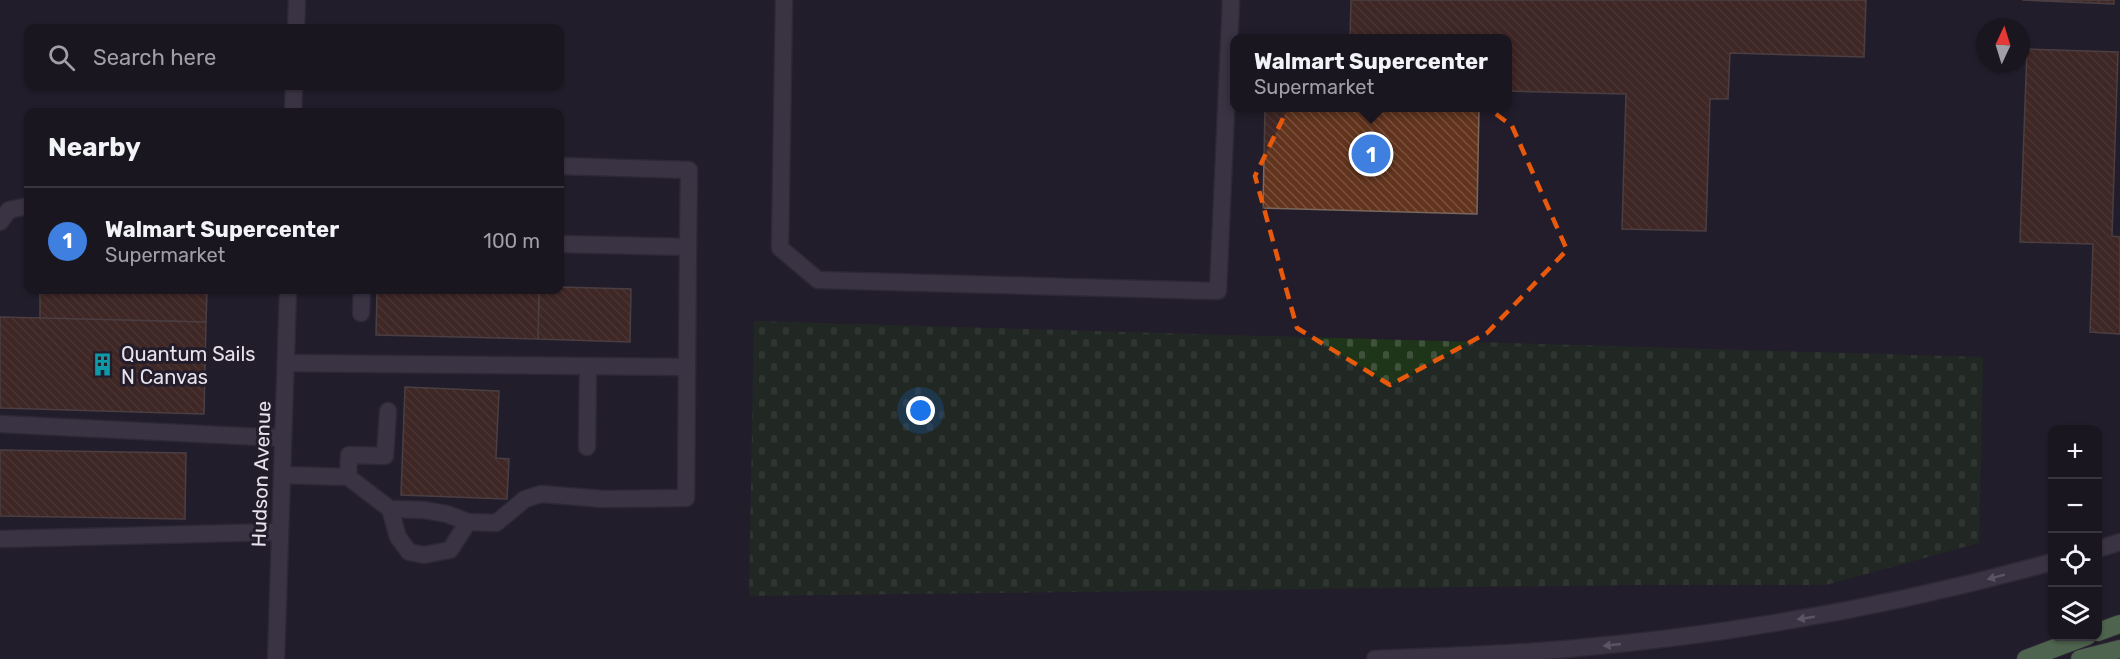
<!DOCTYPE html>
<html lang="en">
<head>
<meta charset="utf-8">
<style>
  :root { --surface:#1a1620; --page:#27232d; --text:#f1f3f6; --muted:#9f9fa5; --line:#38353e; --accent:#ea580c }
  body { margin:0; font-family:Rubik,sans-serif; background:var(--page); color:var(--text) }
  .controls { position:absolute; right:18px; bottom:18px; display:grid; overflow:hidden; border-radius:12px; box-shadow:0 2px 4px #0004 }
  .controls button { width:54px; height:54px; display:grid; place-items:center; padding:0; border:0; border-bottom:2px solid var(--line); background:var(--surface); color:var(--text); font:30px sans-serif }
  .compass { position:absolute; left:1976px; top:18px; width:54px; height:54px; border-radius:50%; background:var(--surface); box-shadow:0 2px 4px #0004; rotate:4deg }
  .you { position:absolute; left:921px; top:411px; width:21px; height:21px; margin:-15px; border:4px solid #fff; border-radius:50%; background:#1a73e8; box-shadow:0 0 0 9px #1a73e833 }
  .badge { display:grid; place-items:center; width:39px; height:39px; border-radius:50%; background:var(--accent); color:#fff; font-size:20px; font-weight:700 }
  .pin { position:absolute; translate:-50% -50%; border:3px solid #fff; box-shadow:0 2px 6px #0006 }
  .popup { position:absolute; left:1230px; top:34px; width:282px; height:78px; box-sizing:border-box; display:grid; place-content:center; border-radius:12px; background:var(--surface); filter:drop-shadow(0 2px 4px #0005); font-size:20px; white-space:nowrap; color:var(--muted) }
  .popup b { font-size:22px; color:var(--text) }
  .popup::after { content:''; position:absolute; left:50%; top:100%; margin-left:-12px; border:12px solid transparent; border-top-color:var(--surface) }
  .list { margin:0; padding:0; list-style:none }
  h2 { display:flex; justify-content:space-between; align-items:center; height:78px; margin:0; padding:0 24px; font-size:26px }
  h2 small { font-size:20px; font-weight:400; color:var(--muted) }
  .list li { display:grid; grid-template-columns:39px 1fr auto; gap:18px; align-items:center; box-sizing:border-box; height:108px; padding:0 24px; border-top:2px solid var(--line) }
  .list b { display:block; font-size:22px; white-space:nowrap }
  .list p { margin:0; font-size:20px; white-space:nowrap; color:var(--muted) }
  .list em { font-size:20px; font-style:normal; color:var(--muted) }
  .icon { flex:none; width:33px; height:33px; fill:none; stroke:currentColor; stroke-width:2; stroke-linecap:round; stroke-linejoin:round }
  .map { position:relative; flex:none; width:2120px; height:659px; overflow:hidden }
  .search { position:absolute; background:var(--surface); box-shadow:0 2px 4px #0004; left:24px; top:24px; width:540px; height:66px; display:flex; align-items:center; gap:15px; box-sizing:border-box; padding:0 21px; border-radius:12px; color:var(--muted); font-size:22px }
  .panel { position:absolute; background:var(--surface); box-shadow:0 2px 4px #0004; left:24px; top:108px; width:540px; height:186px; border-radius:12px }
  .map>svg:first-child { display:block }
  .cemetery { fill:url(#cemetery-stones) }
  .building { fill:url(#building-back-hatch); stroke:#7a675e; stroke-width:1.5 }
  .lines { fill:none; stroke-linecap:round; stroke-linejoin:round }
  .service-casing { stroke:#3d3743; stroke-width:19 }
  .secondary-casing { stroke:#3d3743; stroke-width:19 }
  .motorway-casing { stroke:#3d3743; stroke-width:20 }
  .service { stroke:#564f60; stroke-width:16 }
  .secondary { stroke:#564f60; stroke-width:16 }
  .motorway { stroke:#86bb79; stroke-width:18 }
  .oneway { fill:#9e98a6 }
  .marked { fill:none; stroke:#e8590c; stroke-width:4.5; stroke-dasharray:12 8; stroke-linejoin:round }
  .labels { text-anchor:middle; stroke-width:6; stroke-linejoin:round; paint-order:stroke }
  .poi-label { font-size:20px; fill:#e7e2ec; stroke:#231d2b; text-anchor:start }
  .street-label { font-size:20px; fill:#e7e2ec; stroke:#231d2b }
</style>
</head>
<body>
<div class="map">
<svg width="2120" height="659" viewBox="0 0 2120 659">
  <defs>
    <pattern id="cemetery-stones" width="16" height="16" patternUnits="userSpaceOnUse" patternTransform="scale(1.5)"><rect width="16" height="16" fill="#1f3519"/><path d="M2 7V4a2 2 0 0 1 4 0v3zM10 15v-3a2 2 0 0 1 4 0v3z" fill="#40523b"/></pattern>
    <pattern id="building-back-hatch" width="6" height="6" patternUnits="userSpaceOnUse" patternTransform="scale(1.5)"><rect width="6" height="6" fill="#62341d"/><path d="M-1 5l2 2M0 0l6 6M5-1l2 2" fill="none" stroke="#78513e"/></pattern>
  </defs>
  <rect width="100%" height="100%" fill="#231d2b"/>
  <path class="cemetery" d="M754 321 1983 357 1979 543 1826 585H1635L749 596Z"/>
  <g class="building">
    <path d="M1351 0H1866L1864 57 1730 53 1728 99H1710L1706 231 1622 229 1626 94 1508 91V39H1350Z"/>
    <path d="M2022 0H2114V4Z"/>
    <path d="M2027 49 2118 52 2112 236 2120 237V334L2090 332 2093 244 2020 242Z"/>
    <path d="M1265 108H1479L1477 214 1263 208Z"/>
    <path d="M560 287 631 289 630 342 538 339 539 290H560Z"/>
    <path d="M40 290H207L206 322 40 319Z"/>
    <path d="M377 290H539L538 339 376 335Z"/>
    <path d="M0 317 206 322 204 414 0 408Z"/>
    <path d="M405 387 499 391 496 458 509 459 507 499 401 495Z"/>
    <path d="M0 450 186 453 185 519 0 516Z"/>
  </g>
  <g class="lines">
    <defs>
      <g id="service">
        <path d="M784 0 780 248 818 280 1218 291 1231 0"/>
        <path d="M560 166 689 170 688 247"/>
        <path d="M0 222 9 210 28 206"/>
        <path d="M361 313 362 290"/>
        <path d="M286 363 687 367 688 247 560 244"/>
        <path d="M0 424 283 438"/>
        <path d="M587 447 588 366"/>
        <path d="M282 475 348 477 390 509 424 510 447 514 468 522 496 523 525 499 541 494 604 499 686 498 687 367"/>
        <path d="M348 477 349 455 385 456 388 411"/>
        <path d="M390 509 398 537 409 552 424 555 450 550 468 522"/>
        <path d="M0 539 280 532"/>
      </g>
      <g id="secondary">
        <path d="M296 28 297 0"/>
        <path d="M293 112 294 86"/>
        <path d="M2098 549 2120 542"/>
        <path d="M276 659 288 290"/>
        <path d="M1375 659C1438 656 1502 655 1566 649 1731 635 1893 606 2052 562"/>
      </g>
      <g id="motorway">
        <path d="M2098 632 2120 624"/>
        <path d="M2026 659 2087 636"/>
        <path d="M2080 659 2120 649"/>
      </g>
    </defs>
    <use href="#service" class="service-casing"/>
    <use href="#secondary" class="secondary-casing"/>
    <use href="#motorway" class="motorway-casing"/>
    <use href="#service" class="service"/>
    <use href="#secondary" class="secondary"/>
    <use href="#motorway" class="motorway"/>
  </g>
  <defs><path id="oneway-solid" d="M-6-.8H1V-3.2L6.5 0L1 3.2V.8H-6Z" transform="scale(1.5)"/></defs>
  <g class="oneway">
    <use href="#oneway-solid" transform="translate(1996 577) rotate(165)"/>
    <use href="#oneway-solid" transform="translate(1806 618) rotate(171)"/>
    <use href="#oneway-solid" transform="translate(1612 645) rotate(174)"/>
  </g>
  <path d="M0 0H2120V659H0ZM1432 66 1512 126 1567 250 1487 333 1390 385 1297 328 1255 176 1306 71Z" fill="#231d2b" fill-opacity=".55" fill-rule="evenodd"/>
  <path class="marked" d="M1432 66 1512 126 1567 250 1487 333 1390 385 1297 328 1255 176 1306 71Z"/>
  <defs>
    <symbol id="building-bare" viewBox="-9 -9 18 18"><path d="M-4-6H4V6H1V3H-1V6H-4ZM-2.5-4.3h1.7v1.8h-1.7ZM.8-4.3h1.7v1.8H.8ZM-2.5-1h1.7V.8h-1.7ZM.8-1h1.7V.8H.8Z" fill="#0f9aa8" stroke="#231d2b" stroke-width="2.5" paint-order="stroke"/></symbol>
  </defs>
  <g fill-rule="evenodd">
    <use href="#building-bare" x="86" y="348" width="33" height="33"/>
  </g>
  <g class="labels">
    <g class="poi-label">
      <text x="121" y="361">Quantum Sails<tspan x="121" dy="23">N Canvas</tspan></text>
    </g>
    <g class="street-label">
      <text transform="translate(261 474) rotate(-88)" y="7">Hudson Avenue</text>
    </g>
  </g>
</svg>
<div class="controls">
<button>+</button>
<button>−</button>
<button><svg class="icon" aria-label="locate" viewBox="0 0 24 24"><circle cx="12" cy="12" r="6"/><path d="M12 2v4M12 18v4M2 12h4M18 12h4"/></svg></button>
<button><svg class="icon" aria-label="layers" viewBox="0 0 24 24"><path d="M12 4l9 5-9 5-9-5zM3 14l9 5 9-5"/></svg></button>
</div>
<svg class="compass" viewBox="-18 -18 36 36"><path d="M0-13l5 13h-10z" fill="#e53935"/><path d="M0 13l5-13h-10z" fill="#9f9fa5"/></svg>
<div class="you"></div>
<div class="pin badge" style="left:1371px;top:154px;background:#3f7fe0">1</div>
<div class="popup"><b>Walmart Supercenter</b>Supermarket</div>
<div class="search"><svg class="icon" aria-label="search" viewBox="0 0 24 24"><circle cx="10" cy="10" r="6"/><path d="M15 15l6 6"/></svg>Search here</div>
<section class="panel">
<h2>Nearby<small></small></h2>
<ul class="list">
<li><span class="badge" style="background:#3f7fe0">1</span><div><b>Walmart Supercenter</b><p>Supermarket</p></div><em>100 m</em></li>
</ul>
</section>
</div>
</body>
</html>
